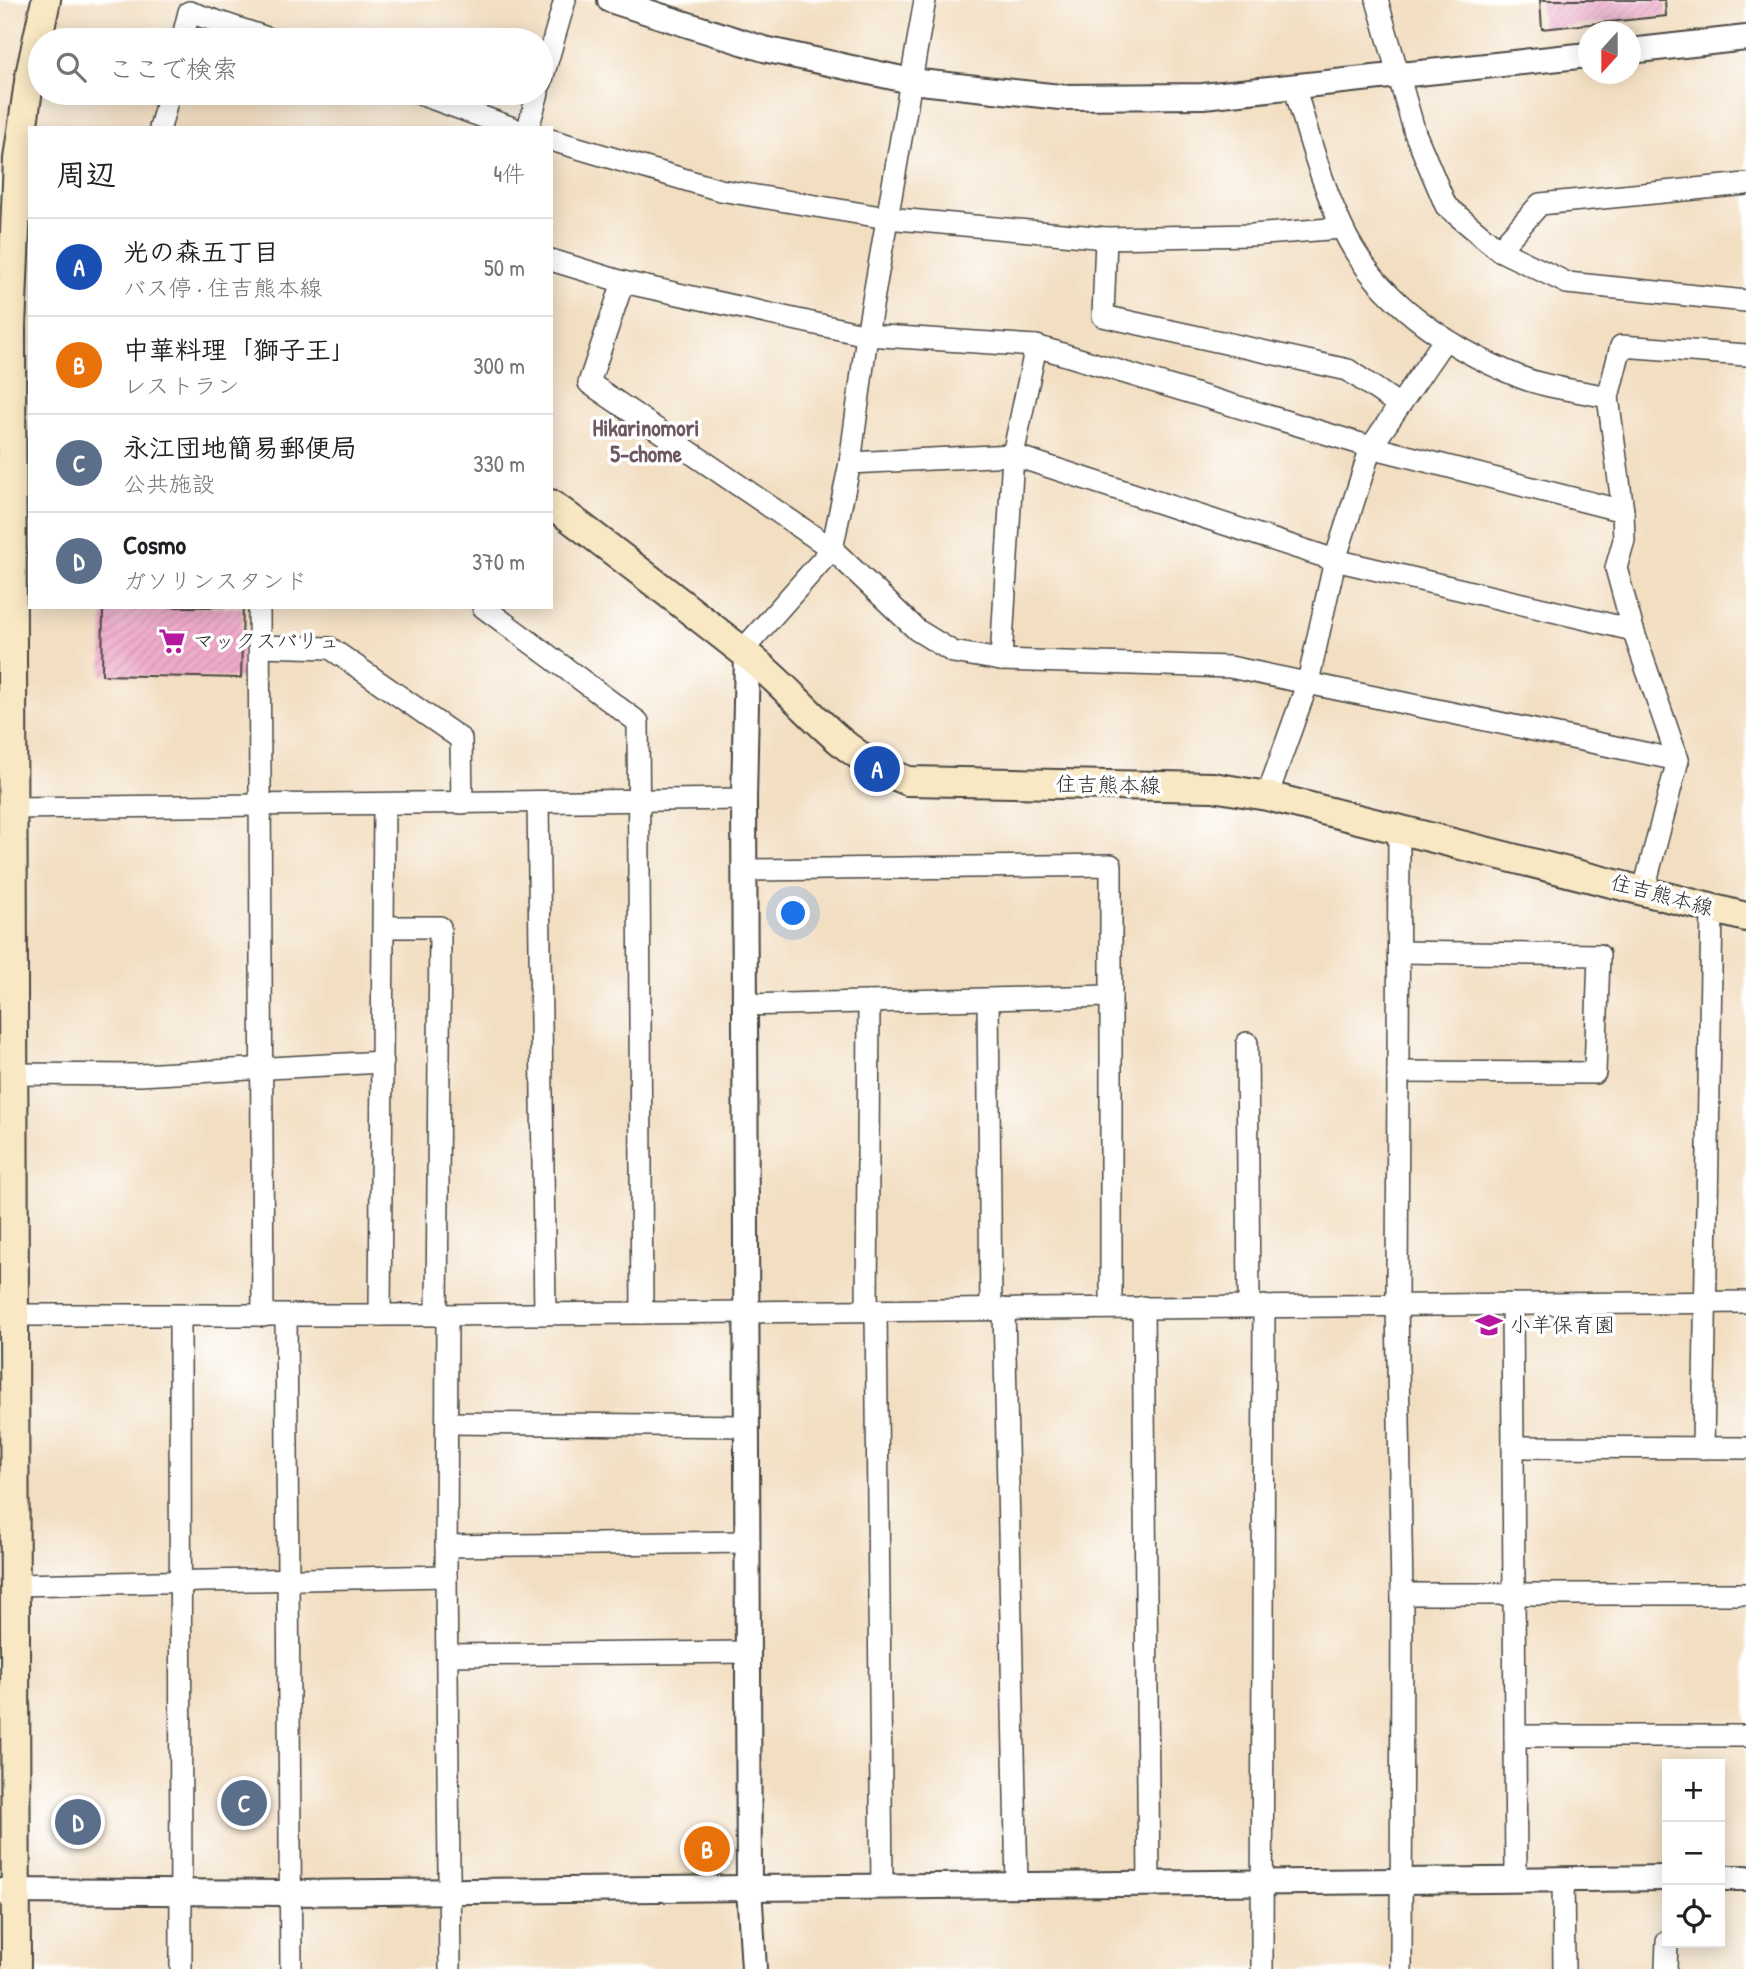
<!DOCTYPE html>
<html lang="ja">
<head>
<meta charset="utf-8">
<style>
  :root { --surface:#fff; --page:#f6f6f6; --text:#202124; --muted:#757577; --line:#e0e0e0; --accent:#b5179e }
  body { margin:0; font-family:"Patrick Hand","Klee One",sans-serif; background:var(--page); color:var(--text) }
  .controls { position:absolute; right:21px; bottom:21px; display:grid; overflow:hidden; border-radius:0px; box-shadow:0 4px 18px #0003 }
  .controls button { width:63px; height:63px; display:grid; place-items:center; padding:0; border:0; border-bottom:2px solid var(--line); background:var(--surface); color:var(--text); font:35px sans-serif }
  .compass { position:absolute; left:1578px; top:21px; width:63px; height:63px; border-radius:50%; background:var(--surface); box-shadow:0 4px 18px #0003; rotate:201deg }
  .you { position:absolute; left:794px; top:914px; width:24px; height:24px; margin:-18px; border:5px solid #fff; border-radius:50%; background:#1a73e8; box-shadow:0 0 0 10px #1a73e833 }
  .badge { display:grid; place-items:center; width:46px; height:46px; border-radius:50%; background:var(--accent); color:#fff; font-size:23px; font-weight:700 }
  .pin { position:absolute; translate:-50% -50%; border:4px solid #fff; box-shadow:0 2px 7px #0006 }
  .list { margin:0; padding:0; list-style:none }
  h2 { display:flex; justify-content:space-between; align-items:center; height:91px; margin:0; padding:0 28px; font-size:30px }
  h2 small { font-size:23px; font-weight:400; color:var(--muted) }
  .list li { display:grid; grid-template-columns:46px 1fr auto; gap:21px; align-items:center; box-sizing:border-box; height:98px; padding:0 28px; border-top:2px solid var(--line) }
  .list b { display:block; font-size:26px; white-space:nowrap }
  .list p { margin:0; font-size:23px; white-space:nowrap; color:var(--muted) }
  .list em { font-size:23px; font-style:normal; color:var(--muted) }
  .icon { flex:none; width:38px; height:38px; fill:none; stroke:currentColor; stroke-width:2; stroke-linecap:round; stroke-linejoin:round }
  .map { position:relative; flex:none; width:1746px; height:1969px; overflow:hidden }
  .search { position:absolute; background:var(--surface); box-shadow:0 4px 18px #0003; left:28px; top:28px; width:525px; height:77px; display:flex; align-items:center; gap:18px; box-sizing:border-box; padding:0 24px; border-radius:38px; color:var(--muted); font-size:26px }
  .panel { position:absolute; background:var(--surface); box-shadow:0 4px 18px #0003; left:28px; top:126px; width:525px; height:483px; border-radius:0px }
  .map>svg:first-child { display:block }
  .building { fill:url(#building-hatch) }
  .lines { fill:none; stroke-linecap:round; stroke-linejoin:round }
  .minor-casing { stroke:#494642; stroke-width:24 }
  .tertiary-casing { stroke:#494642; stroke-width:28 }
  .secondary-casing { stroke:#494642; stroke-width:32 }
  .minor { stroke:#fff; stroke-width:21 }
  .tertiary { stroke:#fff; stroke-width:24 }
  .secondary { stroke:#f8e8c3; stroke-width:28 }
  .labels { text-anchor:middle; stroke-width:7; stroke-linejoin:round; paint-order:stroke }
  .poi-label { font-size:21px; fill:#2b2b2b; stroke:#fff; text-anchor:start }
  .street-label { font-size:21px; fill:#2b2b2b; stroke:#fff }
  .neighbourhood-label { font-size:23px; font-weight:bold; fill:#705863; stroke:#fff }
</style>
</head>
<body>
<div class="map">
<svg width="1746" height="1969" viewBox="0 0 1746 1969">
  <defs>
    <pattern id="building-hatch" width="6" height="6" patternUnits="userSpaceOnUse" patternTransform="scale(1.75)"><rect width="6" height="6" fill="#efaccb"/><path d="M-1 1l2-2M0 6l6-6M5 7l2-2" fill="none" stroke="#cd94ae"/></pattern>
  </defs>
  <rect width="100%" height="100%" fill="#fff"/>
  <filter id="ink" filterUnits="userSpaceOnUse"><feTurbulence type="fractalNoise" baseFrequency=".0143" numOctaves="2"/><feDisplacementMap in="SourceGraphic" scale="14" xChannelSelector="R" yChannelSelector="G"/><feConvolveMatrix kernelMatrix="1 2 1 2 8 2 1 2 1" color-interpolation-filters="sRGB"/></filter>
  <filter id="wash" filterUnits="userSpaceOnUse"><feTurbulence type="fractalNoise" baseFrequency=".00686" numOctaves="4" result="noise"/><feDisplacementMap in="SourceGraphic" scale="28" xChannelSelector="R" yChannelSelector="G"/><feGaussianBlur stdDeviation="1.57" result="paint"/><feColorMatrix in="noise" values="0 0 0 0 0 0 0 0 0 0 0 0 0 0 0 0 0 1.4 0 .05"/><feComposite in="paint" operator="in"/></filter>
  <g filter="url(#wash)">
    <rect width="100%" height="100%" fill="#f2dec1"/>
    <g id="blocks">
      <g class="building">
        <path d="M1540 0H1665L1666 16 1542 29Z"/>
        <path d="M103 607H243L241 678 102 675Z"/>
      </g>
    </g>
  </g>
  <g filter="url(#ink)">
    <use href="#blocks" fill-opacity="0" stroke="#494642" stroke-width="2"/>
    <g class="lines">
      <defs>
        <g id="minor">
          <path d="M1377 0 1415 133 1446 206 1499 250 1567 283 1746 301"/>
          <path d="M182 40 189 12 273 40"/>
          <path d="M541 83 565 0"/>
          <path d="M1295 88C1308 135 1321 181 1341 225 1373 298 1448 348 1520 377 1547 388 1580 391 1608 397"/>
          <path d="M417 93 513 128"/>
          <path d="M160 128 169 93"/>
          <path d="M528 128 538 93"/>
          <path d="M551 140 720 190 887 218 1106 238 1252 235 1342 228"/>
          <path d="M1106 238 1103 316 1348 370 1399 405"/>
          <path d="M1499 250 1540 204 1746 184"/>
          <path d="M551 260 623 282 867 335 1036 346 1371 447 1623 511"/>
          <path d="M623 282 589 383 832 549 917 630 953 652 1001 660 1230 667 1678 760"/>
          <path d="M850 463 1013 455 1335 560 1633 630"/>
          <path d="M259 607 263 1316"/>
          <path d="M483 607 638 722 642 1313"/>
          <path d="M259 646 330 648 461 739 462 803"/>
          <path d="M742 651 832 549 850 463 867 335 925 0"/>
          <path d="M1001 660 1013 455 1036 346"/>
          <path d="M1267 796 1308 682 1335 560 1371 447 1445 339"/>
          <path d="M538 802 545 1314"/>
          <path d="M12 808 744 799"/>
          <path d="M1399 830 1397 1304 1402 1594 1401 1969"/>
          <path d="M746 870 1111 865V1307"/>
          <path d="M1644 889 1678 760 1633 630 1616 568 1624 540 1623 511 1608 397 1621 346 1746 355"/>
          <path d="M384 927H440L437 1315"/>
          <path d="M988 999 991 1309"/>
          <path d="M746 1005 1111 996"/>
          <path d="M1247 1043 1249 1306"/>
          <path d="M1398 1072 1595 1073 1599 955 1399 952"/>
          <path d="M13 1074 139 1075 383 1062"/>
          <path d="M1512 1304 1516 1878"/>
          <path d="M1143 1307 1149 1884"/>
          <path d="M1004 1309 1017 1885"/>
          <path d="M867 1310 869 1002"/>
          <path d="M876 1310 882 1886"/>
          <path d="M0 1315H437L1746 1302"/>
          <path d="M380 1315 384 804"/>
          <path d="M447 1315 446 1576 450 1969"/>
          <path d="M180 1316 181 1969"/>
          <path d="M286 1316 291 1969"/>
          <path d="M447 1423 748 1426"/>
          <path d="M1513 1447 1746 1448"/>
          <path d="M1703 1448 1712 908"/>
          <path d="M446 1546 749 1542"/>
          <path d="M16 1585 446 1576"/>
          <path d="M1402 1594H1746"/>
          <path d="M447 1655 749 1652"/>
          <path d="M1515 1736H1746"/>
          <path d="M1563 1878 1564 1969"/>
          <path d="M1262 1969 1264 1306"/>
          <path d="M1666 1969 1667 1941"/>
        </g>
        <g id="tertiary">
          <path d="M610 0 764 49 911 81 1060 97 1203 96 1588 55"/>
          <path d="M1630 51 1746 38"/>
          <path d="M747 654 744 799 749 1887 754 1969"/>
          <path d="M1720 1878H1746"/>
          <path d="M0 1891 290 1893 1667 1878"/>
        </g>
        <g id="secondary">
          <path d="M551 504C617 553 681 603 746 654 804 699 835 754 908 781L1213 787 1267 796 1746 917"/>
          <path d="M16 1969 11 328 18 159 30 75 46 0"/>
        </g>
      </defs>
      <use href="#minor" class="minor-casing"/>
      <use href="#tertiary" class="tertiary-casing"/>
      <use href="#secondary" class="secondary-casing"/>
      <use href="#minor" class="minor"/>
      <use href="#tertiary" class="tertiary"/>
      <use href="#secondary" class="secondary"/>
    </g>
  </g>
  <defs>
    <symbol id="supermarket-bare" viewBox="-9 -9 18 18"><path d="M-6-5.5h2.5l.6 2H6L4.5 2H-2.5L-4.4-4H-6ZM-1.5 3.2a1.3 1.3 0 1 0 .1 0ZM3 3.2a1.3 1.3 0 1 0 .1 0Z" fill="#b5179e" stroke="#fff" stroke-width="2.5" paint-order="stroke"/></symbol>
    <symbol id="school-bare" viewBox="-9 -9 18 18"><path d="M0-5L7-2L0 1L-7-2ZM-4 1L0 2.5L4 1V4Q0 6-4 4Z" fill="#b5179e" stroke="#fff" stroke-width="2.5" paint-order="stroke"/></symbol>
  </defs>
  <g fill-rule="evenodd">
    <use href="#supermarket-bare" x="153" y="622" width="38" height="38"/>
    <use href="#school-bare" x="1470" y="1306" width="38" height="38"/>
  </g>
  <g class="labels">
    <g class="poi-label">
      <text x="193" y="648">マックスバリュ</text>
      <text x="1510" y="1332">小羊保育園</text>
    </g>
    <g class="street-label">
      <text transform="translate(1108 785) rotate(1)" y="7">住吉熊本線</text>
      <text transform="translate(1662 895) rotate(15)" y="7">住吉熊本線</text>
    </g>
    <g class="neighbourhood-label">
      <text x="646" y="436">Hikarinomori<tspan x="646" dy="26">5-chome</tspan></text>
    </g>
  </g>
</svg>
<div class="controls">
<button>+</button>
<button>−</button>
<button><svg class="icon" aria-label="locate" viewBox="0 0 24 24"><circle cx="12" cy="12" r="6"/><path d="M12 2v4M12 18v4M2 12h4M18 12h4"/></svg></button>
</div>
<svg class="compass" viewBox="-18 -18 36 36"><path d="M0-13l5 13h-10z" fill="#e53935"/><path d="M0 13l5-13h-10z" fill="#757577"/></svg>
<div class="you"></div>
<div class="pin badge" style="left:877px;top:769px;background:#1a4fb4">A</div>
<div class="pin badge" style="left:707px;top:1849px;background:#e8710a">B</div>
<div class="pin badge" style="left:244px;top:1803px;background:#5c6f8a">C</div>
<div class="pin badge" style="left:78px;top:1822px;background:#5c6f8a">D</div>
<div class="search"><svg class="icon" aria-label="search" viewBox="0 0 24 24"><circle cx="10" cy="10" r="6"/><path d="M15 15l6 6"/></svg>ここで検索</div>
<section class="panel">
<h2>周辺<small>4件</small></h2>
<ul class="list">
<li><span class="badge" style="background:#1a4fb4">A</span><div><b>光の森五丁目</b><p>バス停 · 住吉熊本線</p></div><em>50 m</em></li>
<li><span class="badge" style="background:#e8710a">B</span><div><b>中華料理「獅子王」</b><p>レストラン</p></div><em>300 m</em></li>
<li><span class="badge" style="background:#5c6f8a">C</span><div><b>永江団地簡易郵便局</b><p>公共施設</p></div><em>330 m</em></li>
<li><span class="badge" style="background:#5c6f8a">D</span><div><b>Cosmo</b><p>ガソリンスタンド</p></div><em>370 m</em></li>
</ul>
</section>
</div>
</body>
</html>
